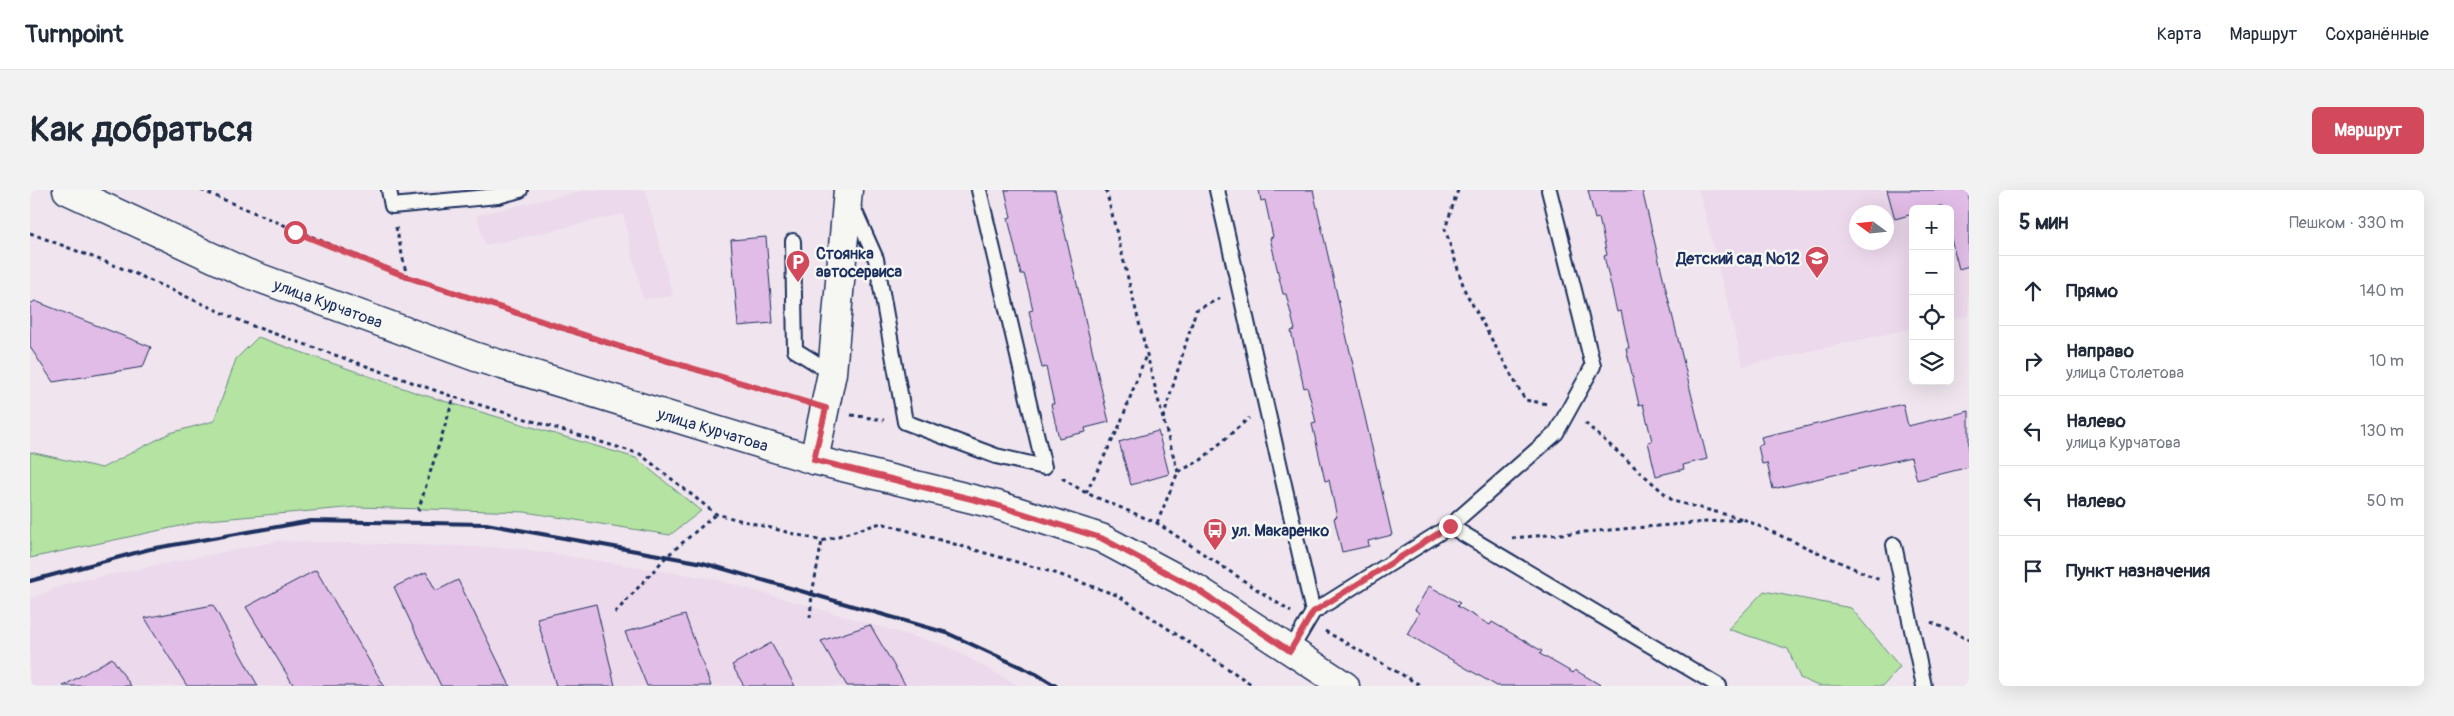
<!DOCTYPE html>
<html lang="ru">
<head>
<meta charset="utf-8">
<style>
  :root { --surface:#fff; --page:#f2f2f3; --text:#1f2937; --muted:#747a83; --line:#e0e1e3; --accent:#d1495b }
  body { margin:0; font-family:Pangolin,sans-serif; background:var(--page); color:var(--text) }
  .controls { position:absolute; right:15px; top:15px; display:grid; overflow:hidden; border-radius:8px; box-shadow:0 5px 20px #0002 }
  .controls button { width:45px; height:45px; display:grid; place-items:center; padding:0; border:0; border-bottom:1px solid var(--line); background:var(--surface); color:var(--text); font:25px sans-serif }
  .compass { position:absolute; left:1819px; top:15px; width:45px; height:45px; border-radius:50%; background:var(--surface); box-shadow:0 5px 20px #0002; rotate:285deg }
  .stop { position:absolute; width:15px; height:15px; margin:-11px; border:4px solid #d1495b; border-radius:50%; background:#fff }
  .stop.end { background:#d1495b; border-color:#fff; box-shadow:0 1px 5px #0008 }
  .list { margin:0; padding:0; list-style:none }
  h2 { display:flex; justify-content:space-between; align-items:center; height:65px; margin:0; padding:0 20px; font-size:21px }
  h2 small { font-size:16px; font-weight:400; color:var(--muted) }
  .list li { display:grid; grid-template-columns:32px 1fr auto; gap:15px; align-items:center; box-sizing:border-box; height:70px; padding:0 20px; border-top:1px solid var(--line) }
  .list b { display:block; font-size:19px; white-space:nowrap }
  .list p { margin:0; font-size:16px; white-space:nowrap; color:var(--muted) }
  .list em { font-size:16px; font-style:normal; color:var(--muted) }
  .icon { flex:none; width:28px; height:28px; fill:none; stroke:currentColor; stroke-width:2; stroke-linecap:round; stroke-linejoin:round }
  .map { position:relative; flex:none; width:1939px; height:496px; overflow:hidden; border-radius:8px }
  header { display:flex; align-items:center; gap:30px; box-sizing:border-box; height:70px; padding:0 25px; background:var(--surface); border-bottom:1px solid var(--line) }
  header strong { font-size:24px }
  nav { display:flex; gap:28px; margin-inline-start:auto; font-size:18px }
  .intro { display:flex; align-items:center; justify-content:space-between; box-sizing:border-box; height:120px; padding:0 30px }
  h1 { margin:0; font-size:35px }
  .button { padding:12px 22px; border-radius:8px; background:var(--accent); color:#fff; font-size:18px; font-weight:700 }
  main { display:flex; gap:30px; padding:0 30px }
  aside { flex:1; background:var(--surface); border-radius:8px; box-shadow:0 5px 20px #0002 }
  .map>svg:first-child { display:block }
  .built { fill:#ecd9ec; fill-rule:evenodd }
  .green { fill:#b4e3a2; stroke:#688980 }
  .building { fill:#e1bce6; stroke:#1b2f5e }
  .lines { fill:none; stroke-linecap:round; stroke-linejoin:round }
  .lane-casing { stroke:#1b2f5e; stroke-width:18 }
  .street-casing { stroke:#1b2f5e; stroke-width:31 }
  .secondary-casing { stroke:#1b2f5e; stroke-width:31 }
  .path { stroke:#1b2f5e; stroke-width:3; stroke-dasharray:4 4; stroke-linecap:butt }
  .lane { stroke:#f6f6f2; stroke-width:14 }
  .street { stroke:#f6f6f2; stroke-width:28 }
  .secondary { stroke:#f6f6f2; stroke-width:28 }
  .rail { stroke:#1b2f5e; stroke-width:4 }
  .route { stroke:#d1495b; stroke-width:6 }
  .labels { text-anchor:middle; stroke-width:5; stroke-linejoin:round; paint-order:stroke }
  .poi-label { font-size:16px; font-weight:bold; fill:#1b2f5e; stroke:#f6f6f2; text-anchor:start }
  .street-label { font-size:16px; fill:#1b2f5e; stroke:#f6f6f2 }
</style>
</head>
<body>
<header>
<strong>Turnpoint</strong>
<nav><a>Карта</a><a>Маршрут</a><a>Сохранённые</a></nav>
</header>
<div class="intro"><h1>Как добраться</h1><a class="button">Маршрут</a></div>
<main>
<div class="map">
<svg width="1939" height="496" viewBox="0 0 1939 496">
  <rect width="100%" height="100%" fill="#f0e5ee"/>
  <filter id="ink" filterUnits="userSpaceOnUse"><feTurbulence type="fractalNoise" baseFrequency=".02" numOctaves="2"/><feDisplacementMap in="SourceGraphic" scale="10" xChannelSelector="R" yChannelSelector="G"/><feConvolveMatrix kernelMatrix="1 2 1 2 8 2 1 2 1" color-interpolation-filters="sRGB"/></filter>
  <g filter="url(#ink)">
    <g class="built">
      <path d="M558 0H615L643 106 613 109 593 24 455 56 447 25Z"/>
      <path d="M1669 0H1939V126L1920 130V19H1883V138L1713 176ZM1826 22H1856V52H1826Z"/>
      <path d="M248 351 486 358 685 389 917 456 989 496H0V409L38 393Z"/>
    </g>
    <g class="green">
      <path d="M228 147 387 203 606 268 671 321 640 345 495 322 327 317 178 330 0 368V262L72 278 140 243 184 231 206 169Z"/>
      <path d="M1734 401 1821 418 1870 477 1853 496H1788L1770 488 1758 459 1698 439Z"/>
    </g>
    <g class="building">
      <path d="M975 0H1025L1079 232 1055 238 1056 242 1029 248 1021 214H1024L1016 177 1012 178 999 121 1003 120 999 102 994 84H991L978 28 981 27Z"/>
      <path d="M1229 0H1283L1362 345 1338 351 1339 356 1312 362 1304 328 1307 327 1303 309 1299 290 1295 291 1282 234 1286 233 1282 215 1277 197 1274 198 1261 141 1265 140 1256 104H1253L1240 48 1243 47 1235 10 1231 11Z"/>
      <path d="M1558 0H1612L1677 269 1653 275 1654 279 1626 286 1618 252 1622 251 1613 214 1609 215 1596 158H1599L1595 139 1591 121 1587 122 1574 66 1577 65 1569 28 1565 29Z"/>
      <path d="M1857 0H1939V76L1929 79 1920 45V19H1914L1913 17 1883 19V24L1865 29Z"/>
      <path d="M736 47 743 133 708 136 701 50Z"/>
      <path d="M5 111 121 157 113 177 23 192 0 157V114Z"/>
      <path d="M1873 214 1878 236 1939 221V277L1887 290 1881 267 1743 299 1737 273 1732 274 1728 256 1733 254 1731 247Z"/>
      <path d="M1128 241 1139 284 1101 295 1089 252Z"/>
      <path d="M286 380 354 496H264L216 417Z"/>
      <path d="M396 382 406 401 428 390 480 496H411L364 397Z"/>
      <path d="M1399 396 1430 413 1427 416 1460 435 1462 432 1512 461 1510 464 1543 483 1545 480 1572 496H1467L1377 444 1389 423 1385 420Z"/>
      <path d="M566 414 585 496H526L507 428Z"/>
      <path d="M183 415 228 496H157L115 428Z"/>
      <path d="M655 425 681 496H617L595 442Z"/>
      <path d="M840 435 876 496H817L791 451Z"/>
      <path d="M741 453 765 496H714L702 475Z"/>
      <path d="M82 468 101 496H33Z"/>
    </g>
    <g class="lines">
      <defs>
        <g id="lane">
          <path d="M359 0 362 16 468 6 490 0"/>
          <path d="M1187 0 1283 422"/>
          <path d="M822 15 846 69 875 232 966 266 1014 277 949 0"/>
          <path d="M763 51 765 160 802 183"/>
          <path d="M1420 336 1689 496"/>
          <path d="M1864 355 1894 496"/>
          <path d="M1260 461 1283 422 1420 336 1526 243 1563 176 1519 0"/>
        </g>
        <path id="street" d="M784 270 802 183 818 0"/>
        <g id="secondary">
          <path id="s1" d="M37 0 216 83 446 167 784 270 967 315 1071 348 1165 398 1315 496"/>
        </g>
      </defs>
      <use href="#lane" class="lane-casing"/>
      <use href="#street" class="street-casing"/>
      <use href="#secondary" class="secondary-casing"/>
      <g class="path">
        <path d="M171 0 377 87 588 157 769 210"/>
        <path d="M1076 0 1133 229"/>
        <path d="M1428 0 1415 39 1435 101 1495 210 1518 214"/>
        <path d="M366 37 377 87"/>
        <path d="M0 43 99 81 220 135 424 207 610 264 686 324 792 351 851 333 1025 383 1089 406 1224 496"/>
        <path d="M821 225 854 230"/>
        <path d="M1555 233 1643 311 1713 329"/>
        <path d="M1148 282 1133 229 1166 120 1191 108"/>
        <path d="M1032 288 1056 303 1127 333 1261 422"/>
        <path d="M1056 303 1089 237 1116 165"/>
        <path d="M388 321 424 207"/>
        <path d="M1127 333 1148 282 1171 270 1219 228"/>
        <path d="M1482 348 1713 329 1852 391"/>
        <path d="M585 423 637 366 686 324"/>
        <path d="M780 428 782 404 792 351"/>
        <path d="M1901 432 1939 450"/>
        <path d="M1295 441 1392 496"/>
      </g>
      <use href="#lane" class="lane"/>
      <use href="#street" class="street"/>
      <use href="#secondary" class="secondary"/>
      <path class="rail" d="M0 391 120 359 281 331 456 334 673 373 917 443 1006 484 1026 496"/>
    </g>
  </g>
  <g class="lines" filter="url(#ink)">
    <path class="route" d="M265 42 377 87 588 156 796 218 784 270 966 315 1071 348 1165 398 1260 461 1283 422 1420 336"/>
  </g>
  <defs>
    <symbol id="school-pin" viewBox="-11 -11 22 30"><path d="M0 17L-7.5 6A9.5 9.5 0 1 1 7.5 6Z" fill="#d1495b" stroke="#f6f6f2"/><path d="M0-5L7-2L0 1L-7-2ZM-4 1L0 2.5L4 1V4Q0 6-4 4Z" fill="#fff"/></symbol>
    <symbol id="parking-pin" viewBox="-11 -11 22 30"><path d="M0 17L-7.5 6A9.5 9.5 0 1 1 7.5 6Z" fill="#d1495b" stroke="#f6f6f2"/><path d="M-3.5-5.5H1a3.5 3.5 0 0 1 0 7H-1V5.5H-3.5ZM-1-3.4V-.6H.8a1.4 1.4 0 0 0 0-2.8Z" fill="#fff"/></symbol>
    <symbol id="bus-pin" viewBox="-11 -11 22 30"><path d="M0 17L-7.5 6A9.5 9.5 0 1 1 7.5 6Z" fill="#d1495b" stroke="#f6f6f2"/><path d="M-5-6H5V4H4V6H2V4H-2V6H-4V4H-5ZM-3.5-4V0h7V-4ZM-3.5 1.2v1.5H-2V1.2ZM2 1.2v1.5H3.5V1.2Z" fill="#fff"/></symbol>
  </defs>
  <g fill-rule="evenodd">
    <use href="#school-pin" x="1773" y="54" width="28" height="38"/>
    <use href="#parking-pin" x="754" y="58" width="28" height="38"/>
    <use href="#bus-pin" x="1171" y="326" width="28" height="38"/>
  </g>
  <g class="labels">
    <g class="poi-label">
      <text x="786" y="69">Стоянка<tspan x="786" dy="18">автосервиса</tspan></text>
      <text x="1770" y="74" text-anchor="end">Детский сад №12</text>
      <text x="1202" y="346">ул. Макаренко</text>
    </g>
    <g class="street-label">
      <text dy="6" stroke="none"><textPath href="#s1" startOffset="285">улица Курчатова</textPath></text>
      <text dy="6" stroke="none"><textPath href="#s1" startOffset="690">улица Курчатова</textPath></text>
    </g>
  </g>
</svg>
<div class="controls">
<button>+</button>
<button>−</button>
<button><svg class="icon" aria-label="locate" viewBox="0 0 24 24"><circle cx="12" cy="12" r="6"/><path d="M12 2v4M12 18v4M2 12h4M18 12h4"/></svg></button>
<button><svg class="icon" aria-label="layers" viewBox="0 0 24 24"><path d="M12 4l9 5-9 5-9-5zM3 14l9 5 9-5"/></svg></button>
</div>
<svg class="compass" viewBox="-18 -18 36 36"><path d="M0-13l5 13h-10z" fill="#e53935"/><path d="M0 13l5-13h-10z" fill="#747a83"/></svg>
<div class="stop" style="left:265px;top:42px"></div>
<div class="stop end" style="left:1420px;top:336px"></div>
</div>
<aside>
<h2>5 мин<small>Пешком · 330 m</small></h2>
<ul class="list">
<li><svg class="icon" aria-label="ahead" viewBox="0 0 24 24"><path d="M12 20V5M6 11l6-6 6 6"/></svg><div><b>Прямо</b></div><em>140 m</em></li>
<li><svg class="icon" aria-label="right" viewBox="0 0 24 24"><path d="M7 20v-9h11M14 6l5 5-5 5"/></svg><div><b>Направо</b><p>улица Столетова</p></div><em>10 m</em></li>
<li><svg class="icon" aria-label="left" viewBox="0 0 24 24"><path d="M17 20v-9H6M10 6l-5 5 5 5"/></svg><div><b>Налево</b><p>улица Курчатова</p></div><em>130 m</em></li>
<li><svg class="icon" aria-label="left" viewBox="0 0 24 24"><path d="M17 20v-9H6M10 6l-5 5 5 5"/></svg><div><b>Налево</b></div><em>50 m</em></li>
<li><svg class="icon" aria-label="arrive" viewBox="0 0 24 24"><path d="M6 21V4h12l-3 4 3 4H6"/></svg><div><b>Пункт назначения</b></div></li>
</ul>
</aside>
</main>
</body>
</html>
